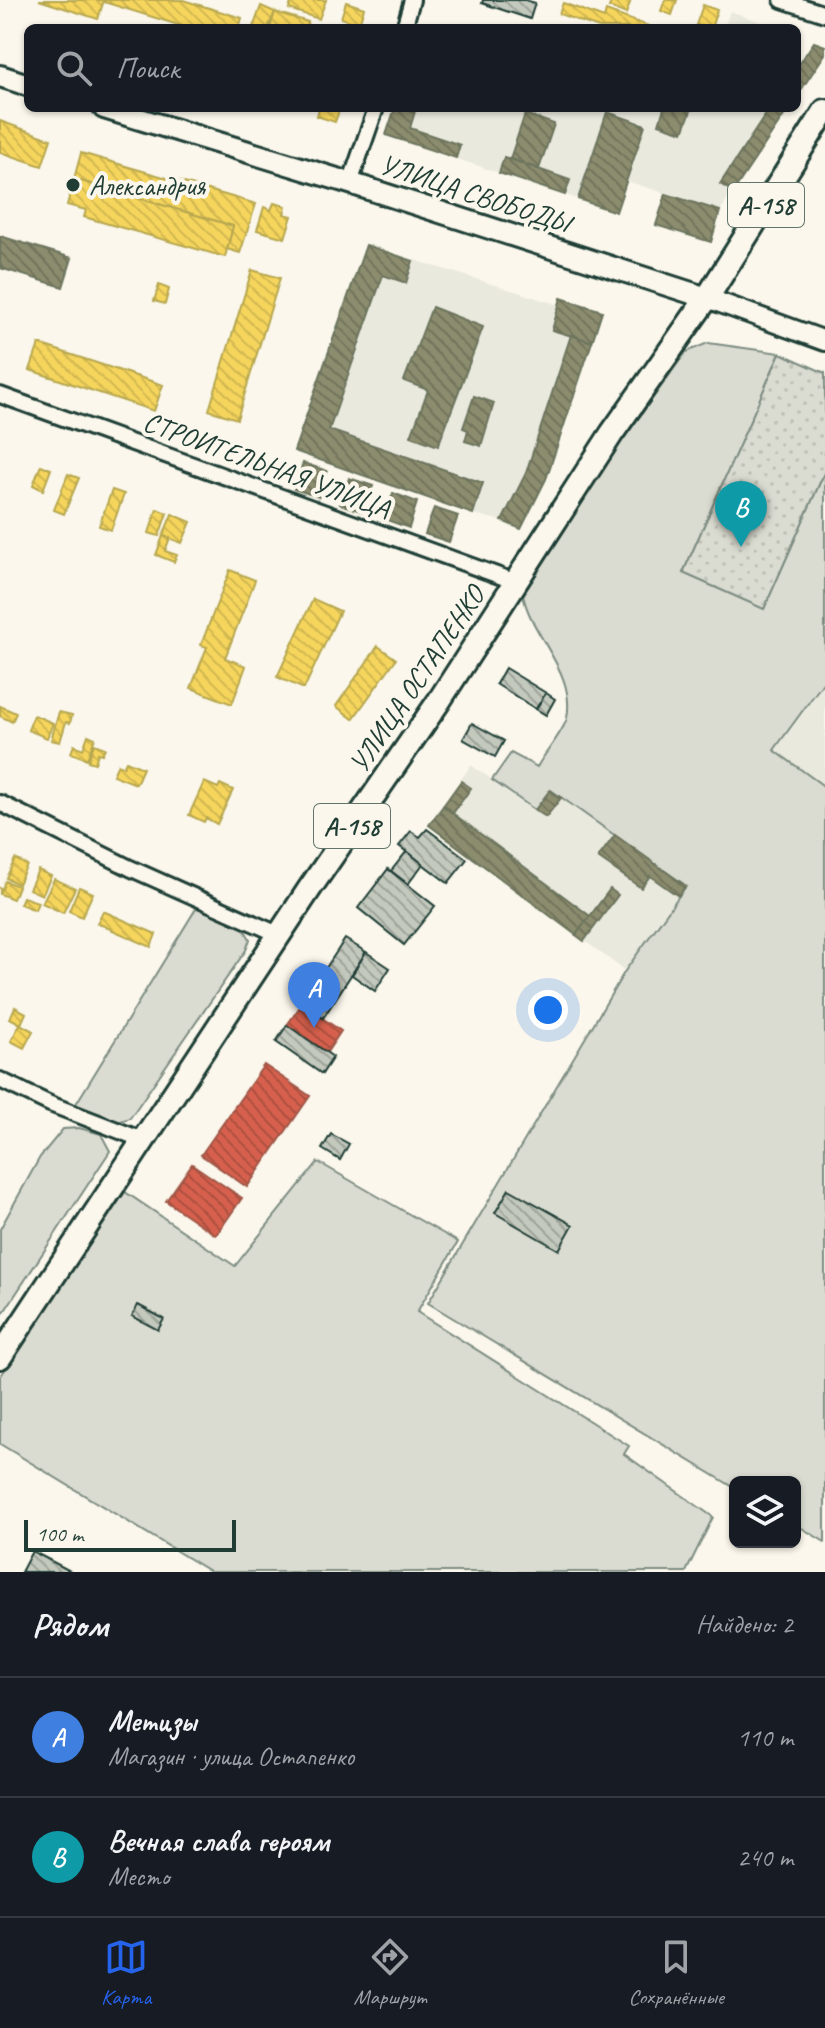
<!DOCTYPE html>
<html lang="ru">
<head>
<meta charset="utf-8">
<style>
  :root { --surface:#171b24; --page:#20242c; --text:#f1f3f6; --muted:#9ea1a6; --line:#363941; --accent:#2563eb }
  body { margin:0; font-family:Caveat,sans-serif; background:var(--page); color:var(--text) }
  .controls { position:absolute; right:24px; bottom:24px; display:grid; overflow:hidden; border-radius:12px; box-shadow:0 2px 6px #0004 }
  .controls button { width:72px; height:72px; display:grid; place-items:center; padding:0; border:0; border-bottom:2px solid var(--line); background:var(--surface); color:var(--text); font:40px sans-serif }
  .scale { position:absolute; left:24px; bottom:20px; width:212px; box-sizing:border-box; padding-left:8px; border:4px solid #1f3d34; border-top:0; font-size:22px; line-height:28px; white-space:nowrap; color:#1f3d34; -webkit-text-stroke:6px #fbf7ec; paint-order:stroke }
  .you { position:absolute; left:548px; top:1010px; width:28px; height:28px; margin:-20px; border:6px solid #fff; border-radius:50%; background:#1a73e8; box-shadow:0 0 0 12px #1a73e833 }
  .badge { display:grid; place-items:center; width:52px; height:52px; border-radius:50%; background:var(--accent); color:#fff; font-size:26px; font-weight:700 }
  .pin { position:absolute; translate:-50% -66px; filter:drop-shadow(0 2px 4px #0008) }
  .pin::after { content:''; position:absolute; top:42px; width:28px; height:24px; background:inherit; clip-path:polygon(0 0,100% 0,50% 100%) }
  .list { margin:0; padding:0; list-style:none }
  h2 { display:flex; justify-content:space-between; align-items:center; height:104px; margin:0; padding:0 32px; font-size:34px }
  h2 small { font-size:26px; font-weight:400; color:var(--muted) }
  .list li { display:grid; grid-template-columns:52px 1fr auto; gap:24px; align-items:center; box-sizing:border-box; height:120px; padding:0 32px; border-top:2px solid var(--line) }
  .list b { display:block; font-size:30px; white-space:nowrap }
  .list p { margin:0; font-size:26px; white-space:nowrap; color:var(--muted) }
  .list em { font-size:26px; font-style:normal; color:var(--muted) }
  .icon { flex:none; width:44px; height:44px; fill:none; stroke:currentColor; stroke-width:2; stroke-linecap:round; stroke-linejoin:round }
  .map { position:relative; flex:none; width:825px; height:1572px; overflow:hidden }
  .search { position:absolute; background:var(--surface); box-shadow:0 2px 6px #0004; left:24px; right:24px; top:24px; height:88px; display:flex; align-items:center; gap:20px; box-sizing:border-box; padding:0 28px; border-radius:12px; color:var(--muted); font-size:30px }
  .sheet { height:344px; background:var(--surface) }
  nav { display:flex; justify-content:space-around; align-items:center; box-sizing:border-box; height:112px; border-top:2px solid var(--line); background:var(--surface); font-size:22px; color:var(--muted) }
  nav a { display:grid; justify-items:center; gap:4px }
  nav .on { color:var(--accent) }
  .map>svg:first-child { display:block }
  .built { fill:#eae9de }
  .grass { fill:#dbdcd1; stroke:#7d8c82; stroke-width:2 }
  .park { fill:url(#park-dots); stroke:#7d8c82; stroke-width:2 }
  .homes { fill:url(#homes-back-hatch); stroke:#b6a750; stroke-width:2 }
  .shops { fill:url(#shops-back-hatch); stroke:#9f5646; stroke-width:2 }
  .industry { fill:url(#industry-back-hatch); stroke:#6b745d; stroke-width:2 }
  .building { fill:url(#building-back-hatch); stroke:#1f3d34; stroke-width:2 }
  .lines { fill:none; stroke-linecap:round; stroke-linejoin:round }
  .minor-casing { stroke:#1f3d34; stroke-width:20 }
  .tertiary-casing { stroke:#1f3d34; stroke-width:24 }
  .secondary-casing { stroke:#1f3d34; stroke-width:26 }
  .primary-casing { stroke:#1f3d34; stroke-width:28 }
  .minor { stroke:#fbf7ec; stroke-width:14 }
  .tertiary { stroke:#fbf7ec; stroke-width:18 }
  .secondary { stroke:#fbf7ec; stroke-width:20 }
  .primary { stroke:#fbf7ec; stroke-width:22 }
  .poi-dot { fill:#1f3d34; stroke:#fbf7ec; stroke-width:3 }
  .labels { text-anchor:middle; stroke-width:8; stroke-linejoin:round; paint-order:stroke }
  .shield { fill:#fbf7ec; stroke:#61756b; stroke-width:2 }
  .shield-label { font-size:26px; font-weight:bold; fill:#1f3d34 }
  .poi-label { font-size:28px; fill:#1f3d34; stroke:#fbf7ec; text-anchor:start }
  .street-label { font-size:28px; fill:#1f3d34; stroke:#fbf7ec }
</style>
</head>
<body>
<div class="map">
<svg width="825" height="1572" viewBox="0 0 825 1572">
  <defs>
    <pattern id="park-dots" width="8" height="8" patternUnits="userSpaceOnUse" patternTransform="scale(2)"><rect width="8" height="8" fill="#dbdcd1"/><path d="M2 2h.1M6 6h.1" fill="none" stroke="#bcbeb4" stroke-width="1.8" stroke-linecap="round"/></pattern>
    <pattern id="homes-back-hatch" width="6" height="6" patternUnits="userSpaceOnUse" patternTransform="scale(2)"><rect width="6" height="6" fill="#f6d55c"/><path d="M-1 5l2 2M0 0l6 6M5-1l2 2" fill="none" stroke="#d2b851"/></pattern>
    <pattern id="shops-back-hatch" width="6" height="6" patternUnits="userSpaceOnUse" patternTransform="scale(2)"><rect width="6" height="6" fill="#d6604d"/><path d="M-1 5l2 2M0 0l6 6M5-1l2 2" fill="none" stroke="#ad5041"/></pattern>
    <pattern id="industry-back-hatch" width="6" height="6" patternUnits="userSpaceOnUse" patternTransform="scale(2)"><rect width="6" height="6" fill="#8c8c6e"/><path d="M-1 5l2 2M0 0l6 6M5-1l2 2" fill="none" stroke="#72745b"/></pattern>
    <pattern id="building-back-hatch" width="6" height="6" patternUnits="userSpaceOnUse" patternTransform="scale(2)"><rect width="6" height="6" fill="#c4c9be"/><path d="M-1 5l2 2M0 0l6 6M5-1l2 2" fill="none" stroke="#9fa49b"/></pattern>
  </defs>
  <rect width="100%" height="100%" fill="#fbf7ec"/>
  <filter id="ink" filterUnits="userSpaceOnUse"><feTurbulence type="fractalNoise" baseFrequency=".0125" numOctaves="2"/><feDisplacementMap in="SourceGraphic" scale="16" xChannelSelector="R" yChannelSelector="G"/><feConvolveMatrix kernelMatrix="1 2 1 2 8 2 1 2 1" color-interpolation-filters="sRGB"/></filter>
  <g filter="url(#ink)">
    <g class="built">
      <path d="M730 11 777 28H724Z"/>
      <path d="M395 108H789L720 211 626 181 607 113 578 199 565 195 570 179 539 169 554 124 525 115 510 159 499 173 386 135Z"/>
      <path d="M366 245 559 305 552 329 571 335 526 473 502 521 473 514 294 451Z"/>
      <path d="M825 680V787L774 750Z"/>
      <path d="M471 765 535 810 550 790 686 886 625 971 429 825Z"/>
    </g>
    <g class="grass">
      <path d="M708 343 780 353 683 573 764 609 825 471V680L774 750 825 787V1542L795 1524V1482H735V1488L428 1303 625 971 686 886 551 790 535 810 492 780 511 753 537 767C544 754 564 731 567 718 576 671 532 638 523 595L610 458 686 352Z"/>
      <path d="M197 907 243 927 250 939 246 950 130 1118 118 1122 71 1112Z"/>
      <path d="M79 1128 101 1134 110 1151 0 1318V1229L40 1157 63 1129Z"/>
      <path d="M318 1162 458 1242 417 1312 629 1446 624 1454 713 1517 686 1572H211L0 1444V1377L125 1192 235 1266Z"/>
    </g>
    <path class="park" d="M780 353 825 373V471L764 609 683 573Z"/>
    <g class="homes">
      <path d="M39 0H104L98 19Z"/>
      <path d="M104 0H183L242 18 239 28H188L104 2Z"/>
      <path d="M292 0H326L319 19 289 9Z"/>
      <path d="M612 0H631L626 14 609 7Z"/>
      <path d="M665 0H677L672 15 661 11Z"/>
      <path d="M346 2 364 8 359 24 341 18Z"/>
      <path d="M563 3 604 18 606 11 654 28H599L559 14Z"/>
      <path d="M703 5 717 10 711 28 696 25Z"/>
      <path d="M261 6 275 12 268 28H253Z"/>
      <path d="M275 12 308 22 306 28H270Z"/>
      <path d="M319 108H340L335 122 317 116Z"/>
      <path d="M0 121 51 139 42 166 0 152Z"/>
      <path d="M81 153 256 204 240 253 227 249 233 226 74 179Z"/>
      <path d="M74 179 233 226 225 257 84 217 86 210 67 205Z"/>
      <path d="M274 203 286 206 284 214 292 216 285 238 257 230 264 207 271 210Z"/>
      <path d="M252 270 280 278 237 419 209 410Z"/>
      <path d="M159 285 169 289 165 304 154 301Z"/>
      <path d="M39 344 163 385 154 411 30 370Z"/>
      <path d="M41 465 51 469 43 490 33 485Z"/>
      <path d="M68 474 79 478 64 514 54 510Z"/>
      <path d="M112 490 124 494 111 530 99 526Z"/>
      <path d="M157 509 167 513 159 536 149 533Z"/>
      <path d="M172 514 191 522 182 543 163 536Z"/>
      <path d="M163 536 170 538 165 551 177 555 174 562 156 555Z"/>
      <path d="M230 570 255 580 225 658 246 666 232 704 191 688 207 647 201 645Z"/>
      <path d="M313 599 340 611 304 689 277 677Z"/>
      <path d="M378 646 396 659 353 719 336 706Z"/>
      <path d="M0 706 16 713 12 722 0 716Z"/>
      <path d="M59 712 72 715 70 723 66 722 60 742 51 740Z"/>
      <path d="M34 715 53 723 47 738 28 730Z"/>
      <path d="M88 735 95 738 87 759 71 753 74 745 83 749Z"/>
      <path d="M94 744 105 748 102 754 98 753 95 763 88 761Z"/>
      <path d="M126 761 143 768 136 784 113 775 118 764 123 767Z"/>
      <path d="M204 782 218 788 220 784 233 790 217 824 206 818 204 822 189 815Z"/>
      <path d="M15 859 27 865 18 884 6 878Z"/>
      <path d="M38 870 51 876 42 895 29 889Z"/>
      <path d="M54 879 75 888 63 913 42 903Z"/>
      <path d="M5 881 18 886 13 899 0 894V888L2 889Z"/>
      <path d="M79 887 93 893 82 917 69 911Z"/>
      <path d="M23 897 38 902 35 910 20 904Z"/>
      <path d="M103 911 156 934 151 947 97 923Z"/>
      <path d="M15 1007 26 1013 21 1024 10 1018Z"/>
      <path d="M20 1024 33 1031 24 1048 11 1041Z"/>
    </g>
    <g class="shops">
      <path d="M302 1004 341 1031 327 1052 287 1025Z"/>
      <path d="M264 1065 310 1096 247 1187 201 1155Z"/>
      <path d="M192 1164 242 1198 216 1235 166 1201Z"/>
    </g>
    <g class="industry">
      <path d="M814 42 825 46V54L797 96V67Z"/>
      <path d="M395 108H416L410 128 460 145 456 158 386 135Z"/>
      <path d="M664 108H692L683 132 659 124Z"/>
      <path d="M770 108H789L733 192 720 184Z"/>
      <path d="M607 112 645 125 616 212 578 199Z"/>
      <path d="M525 114 554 124 539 169 510 159Z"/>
      <path d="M504 157 570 180 565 195 499 173Z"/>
      <path d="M666 194 720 211 711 242 656 225Z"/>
      <path d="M0 236 72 258 63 287 0 268Z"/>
      <path d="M366 245 413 261 406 283 383 275 329 430 483 483 473 514 294 451Z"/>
      <path d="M561 298 602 311 592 342 552 330Z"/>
      <path d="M432 307 483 327 438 446 411 436 428 390 404 381Z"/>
      <path d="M571 335 592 342 546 479 521 529 502 521 526 473Z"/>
      <path d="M474 396 494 403 481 446 465 441 468 430 463 428Z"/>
      <path d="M303 463 327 471 319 497 294 489Z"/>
      <path d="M349 478 373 486 364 512 340 504Z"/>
      <path d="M393 493 417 502 409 528 384 519Z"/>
      <path d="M434 508 458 516 449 542 425 534Z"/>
      <path d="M461 781 471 788 453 813 443 806Z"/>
      <path d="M550 790 561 798 546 817 535 810Z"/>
      <path d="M443 806 590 916 576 935 429 825Z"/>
      <path d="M615 835 686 886 678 896 650 876 641 888 598 858Z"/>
      <path d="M610 889 618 895 584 941 576 935Z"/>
    </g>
    <g class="building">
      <path d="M483 0H525L535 3 530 19 482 3Z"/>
      <path d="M505 668 546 693 536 709 496 684Z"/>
      <path d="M546 693 555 699 546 715 536 709Z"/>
      <path d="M472 723 504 741 495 757 463 739Z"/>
      <path d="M427 829 467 859 448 883 399 846 411 831 420 837Z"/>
      <path d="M407 851 423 864 408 884 391 871Z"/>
      <path d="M388 869 435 906 404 945 358 908Z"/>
      <path d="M345 939 366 952 323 1018 302 1004Z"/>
      <path d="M366 952 390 968 375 991 352 975Z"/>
      <path d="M287 1025 333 1057 322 1074 276 1042Z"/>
      <path d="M331 1134 349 1144 340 1160 322 1149Z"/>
      <path d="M509 1189 573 1225 559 1250 495 1213Z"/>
      <path d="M138 1305 164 1319 158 1330 132 1316Z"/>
      <path d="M32 1551 72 1572H21Z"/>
    </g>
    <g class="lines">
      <defs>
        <g id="minor">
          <path d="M782 0 825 14"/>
          <path d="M404 28 412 0"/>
          <path d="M350 183 376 108"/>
          <path d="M0 395 516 582"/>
          <path d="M0 803 130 868 280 935"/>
          <path d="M0 1080 50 1104 143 1140"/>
        </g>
        <path id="tertiary" d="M707 298 825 341"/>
        <g id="secondary">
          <path d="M0 76 28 85"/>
          <path d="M104 108 350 183 707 298"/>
        </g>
        <path id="primary" d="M0 1357 310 888 439 701 612 433 707 298 825 111"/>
      </defs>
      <use href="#minor" class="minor-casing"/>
      <use href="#tertiary" class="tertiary-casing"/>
      <use href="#secondary" class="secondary-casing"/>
      <use href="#primary" class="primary-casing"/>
      <use href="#minor" class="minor"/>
      <use href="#tertiary" class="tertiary"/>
      <use href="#secondary" class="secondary"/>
      <use href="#primary" class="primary"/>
    </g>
  </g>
  <circle class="poi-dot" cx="73" cy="185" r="8"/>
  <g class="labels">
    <g class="shield">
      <rect x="728" y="183" width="76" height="44" rx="6"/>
      <rect x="314" y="804" width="76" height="44" rx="6"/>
    </g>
    <g class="shield-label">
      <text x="766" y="214">А-158</text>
      <text x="352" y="835">А-158</text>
    </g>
    <g class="poi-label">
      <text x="89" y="195">Александрия</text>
    </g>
    <g class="street-label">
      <text transform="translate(475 193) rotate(18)" y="10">УЛИЦА СВОБОДЫ</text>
      <text transform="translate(267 464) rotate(20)" y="10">СТРОИТЕЛЬНАЯ УЛИЦА</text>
      <text transform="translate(416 679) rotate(-56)" y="10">УЛИЦА ОСТАПЕНКО</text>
    </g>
  </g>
</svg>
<div class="controls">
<button><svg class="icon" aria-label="layers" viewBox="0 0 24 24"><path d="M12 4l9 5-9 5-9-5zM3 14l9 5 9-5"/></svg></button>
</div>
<div class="scale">100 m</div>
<div class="you"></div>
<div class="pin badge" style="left:314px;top:1028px;background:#3f7fe0">A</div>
<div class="pin badge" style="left:741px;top:547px;background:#0f9aa8">B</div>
<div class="search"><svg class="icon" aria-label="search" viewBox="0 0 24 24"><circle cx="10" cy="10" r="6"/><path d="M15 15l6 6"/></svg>Поиск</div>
</div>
<section class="sheet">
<h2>Рядом<small>Найдено: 2</small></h2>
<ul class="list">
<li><span class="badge" style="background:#3f7fe0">A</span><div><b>Метизы</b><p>Магазин · улица Остапенко</p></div><em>110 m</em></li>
<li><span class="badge" style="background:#0f9aa8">B</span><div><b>Вечная слава героям</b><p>Место</p></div><em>240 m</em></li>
</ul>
</section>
<nav>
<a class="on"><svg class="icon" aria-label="map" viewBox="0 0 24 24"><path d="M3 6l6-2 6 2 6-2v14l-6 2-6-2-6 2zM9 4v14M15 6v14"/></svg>Карта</a>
<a><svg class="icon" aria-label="directions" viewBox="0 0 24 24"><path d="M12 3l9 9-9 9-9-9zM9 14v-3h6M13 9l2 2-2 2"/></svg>Маршрут</a>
<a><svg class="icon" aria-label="saved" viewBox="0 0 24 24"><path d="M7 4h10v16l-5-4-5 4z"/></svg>Сохранённые</a>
</nav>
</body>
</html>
